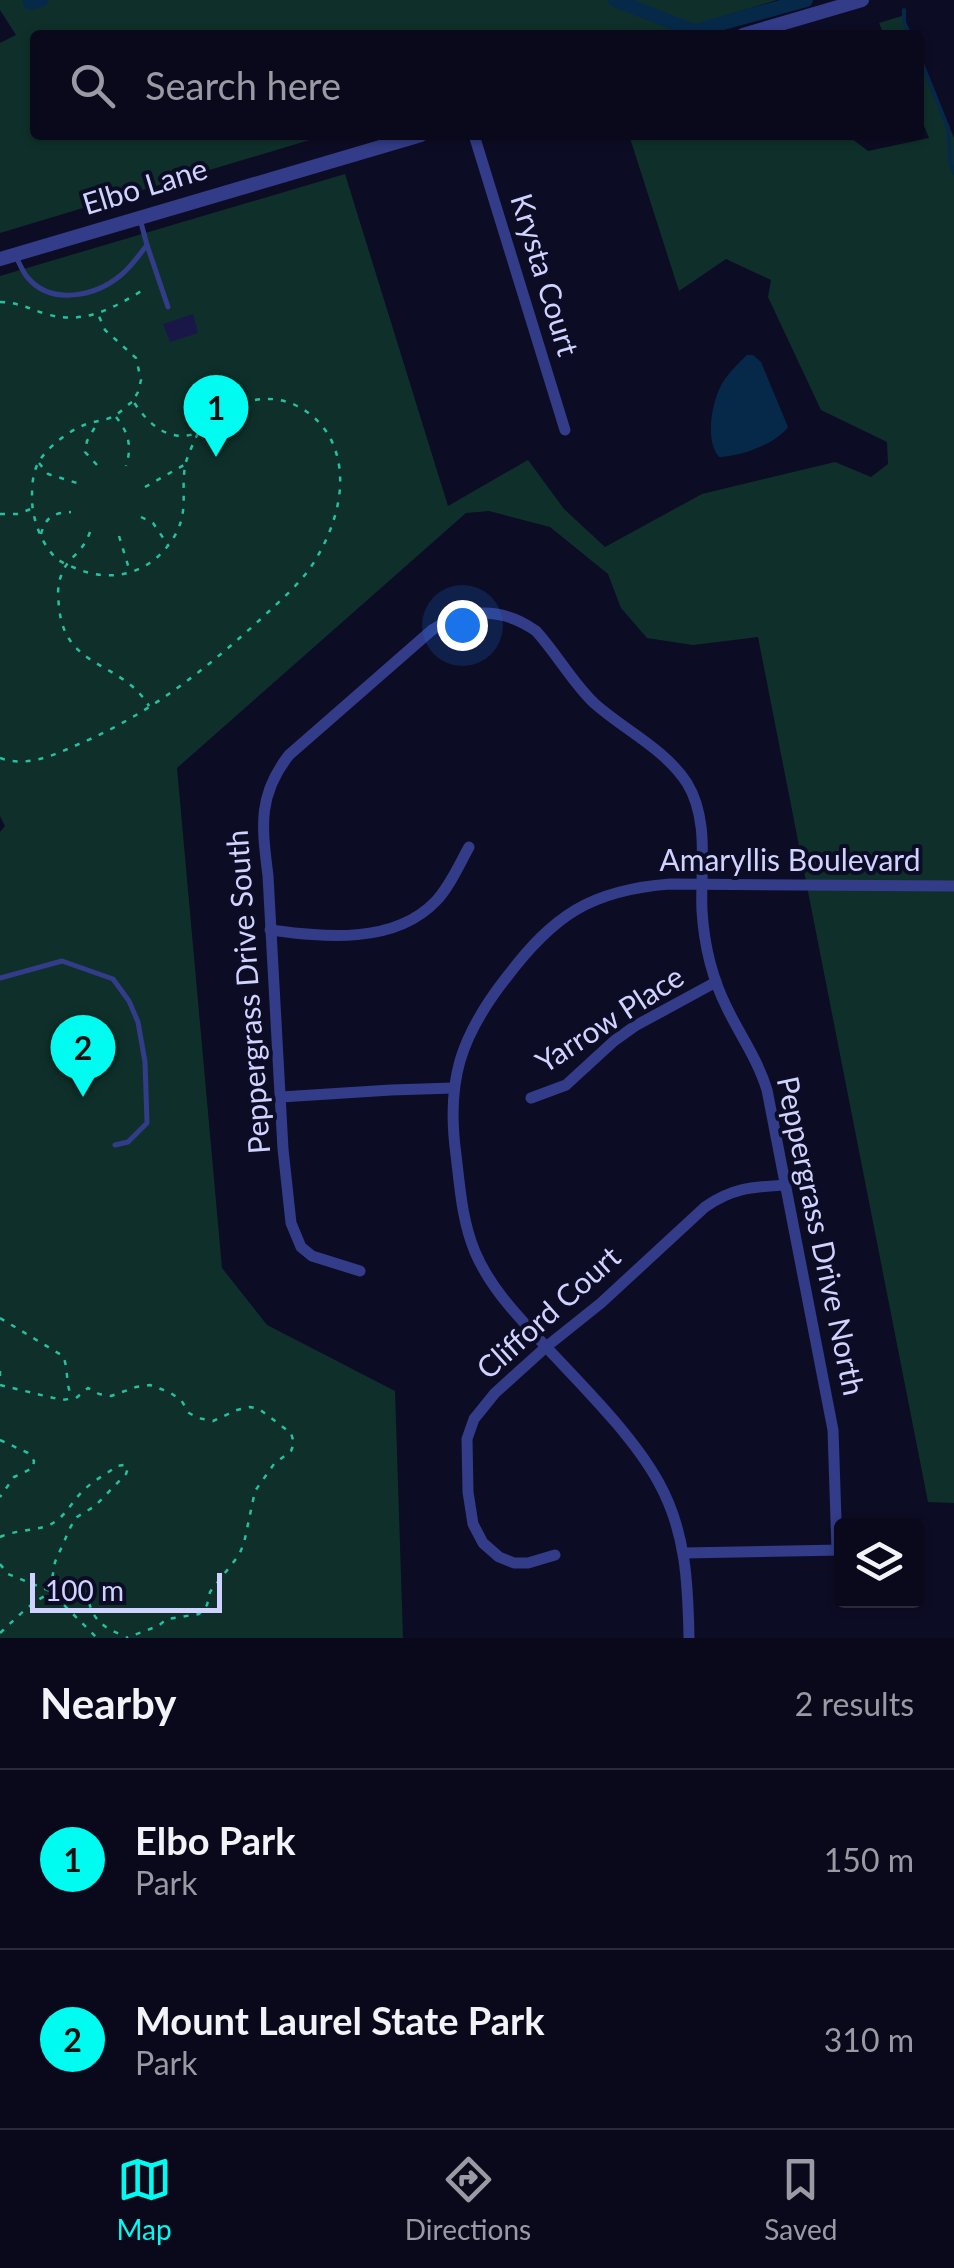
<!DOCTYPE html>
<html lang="en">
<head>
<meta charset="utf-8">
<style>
  :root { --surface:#0a091c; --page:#131225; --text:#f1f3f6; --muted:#999aa3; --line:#2a2a3b; --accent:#00fbf0 }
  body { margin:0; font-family:Lato,sans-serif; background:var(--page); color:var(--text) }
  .controls { position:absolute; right:30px; bottom:30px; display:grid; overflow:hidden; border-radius:10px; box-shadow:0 2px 8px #0004 }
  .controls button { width:90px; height:90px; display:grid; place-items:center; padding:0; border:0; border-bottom:2px solid var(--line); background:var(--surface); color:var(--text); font:50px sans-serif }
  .scale { position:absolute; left:30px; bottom:25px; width:192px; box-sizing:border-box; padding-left:10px; border:5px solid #d0d2ff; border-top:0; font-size:28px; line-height:35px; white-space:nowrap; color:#d0d2ff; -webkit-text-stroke:8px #0d0c25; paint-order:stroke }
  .you { position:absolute; left:462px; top:625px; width:35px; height:35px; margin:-25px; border:8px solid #fff; border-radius:50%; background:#1a73e8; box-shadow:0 0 0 15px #1a73e833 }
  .badge { display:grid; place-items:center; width:65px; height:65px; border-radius:50%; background:var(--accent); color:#111; font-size:32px; font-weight:700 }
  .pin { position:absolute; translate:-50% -82px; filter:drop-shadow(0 2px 5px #0008) }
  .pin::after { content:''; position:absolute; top:52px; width:35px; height:30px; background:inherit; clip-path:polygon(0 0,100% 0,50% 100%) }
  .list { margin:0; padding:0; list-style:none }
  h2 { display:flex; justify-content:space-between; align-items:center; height:130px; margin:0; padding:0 40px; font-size:42px }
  h2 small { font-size:32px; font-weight:400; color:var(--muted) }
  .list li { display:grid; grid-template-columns:65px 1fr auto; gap:30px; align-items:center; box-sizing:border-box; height:180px; padding:0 40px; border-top:2px solid var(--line) }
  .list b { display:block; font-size:38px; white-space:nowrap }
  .list p { margin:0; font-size:32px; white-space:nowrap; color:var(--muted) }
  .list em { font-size:32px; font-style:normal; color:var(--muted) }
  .icon { flex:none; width:55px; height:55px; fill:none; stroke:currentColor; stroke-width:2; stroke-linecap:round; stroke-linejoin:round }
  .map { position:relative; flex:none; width:954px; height:1638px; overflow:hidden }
  .search { position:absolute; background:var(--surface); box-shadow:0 2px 8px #0004; left:30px; right:30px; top:30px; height:110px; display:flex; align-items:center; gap:25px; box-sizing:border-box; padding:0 35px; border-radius:10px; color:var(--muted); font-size:38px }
  .sheet { height:490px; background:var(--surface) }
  nav { display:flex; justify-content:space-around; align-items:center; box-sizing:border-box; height:140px; border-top:2px solid var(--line); background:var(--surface); font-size:28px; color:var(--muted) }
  nav a { display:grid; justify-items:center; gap:5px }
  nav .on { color:var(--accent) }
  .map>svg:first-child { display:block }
  .green { fill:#0f302a }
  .water { fill:#072949 }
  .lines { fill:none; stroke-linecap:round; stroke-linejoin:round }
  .stream { stroke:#072949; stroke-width:4 }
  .canal { stroke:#072949; stroke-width:14 }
  .building { fill:#191748 }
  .path { stroke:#24c09f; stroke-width:2.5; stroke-dasharray:5 8; stroke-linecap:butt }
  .service { stroke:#333c88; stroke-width:5 }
  .minor { stroke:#333c88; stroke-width:11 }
  .tertiary { stroke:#333c88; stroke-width:14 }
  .labels { text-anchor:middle; stroke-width:8; stroke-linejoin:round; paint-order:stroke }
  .street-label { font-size:30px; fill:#d0d2ff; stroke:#0d0c25 }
</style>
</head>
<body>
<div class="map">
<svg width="954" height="1638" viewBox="0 0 954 1638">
  <rect width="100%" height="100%" fill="#0d0c25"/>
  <g class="green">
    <path d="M0 0H777L660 35H35V135H326L0 233V43L16 35 0 10Z"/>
    <path d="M902 16 910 35H884L879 23Z"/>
    <path d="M919 56 954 138V1503L928 1502 758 637 693 645 647 638 621 608 608 574 550 527 489 511 466 513 177 768 222 1268 267 1325 395 1391 403 1638H0V832L5 826 0 816V276L345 174 448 506 528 460 564 509 605 547 702 494 835 462 871 477 888 464 887 442 821 410 768 297 771 280 726 259 679 291 629 135H847L868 151 929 138 919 114Z"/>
  </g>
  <path class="water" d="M747 355H753L761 362 788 427C776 444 739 457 719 457 704 440 712 397 725 379 731 370 739 363 747 355Z"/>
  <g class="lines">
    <g class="stream">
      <path d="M25 0 30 3"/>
      <path d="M904 10V22L910 35"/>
      <path d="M919 56 948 128 950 161 954 173"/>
    </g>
    <g class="canal">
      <path d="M615 0 694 31 806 0"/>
      <path d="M30 3 41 0"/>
    </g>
  </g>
  <path class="building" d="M193 314 198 333 170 342 163 324Z"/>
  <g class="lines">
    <g class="path">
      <path d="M0 302C17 302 30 309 46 314 83 325 112 309 143 290"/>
      <path d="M132 402C126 406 120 413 114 416 105 421 94 421 84 425 69 431 52 444 42 457 32 470 32 485 32 501 33 520 41 543 55 557 60 562 68 565 75 568 110 583 147 575 170 543 192 513 179 491 186 462 189 452 194 442 198 433"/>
      <path d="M116 417C129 433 132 447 126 466"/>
      <path d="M39 463 48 474 80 484"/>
      <path d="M97 465 85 452 87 441 98 422"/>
      <path d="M145 487 184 465"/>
      <path d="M0 514H17L31 509"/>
      <path d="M141 517 153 523 168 545"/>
      <path d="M90 532C82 555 66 558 61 576 57 586 58 596 59 607 65 670 121 660 149 706"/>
      <path d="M41 534C46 516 54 513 71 512"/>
      <path d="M119 536 130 572"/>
      <path d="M0 758C27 768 54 755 79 744 150 714 209 667 265 615 283 598 303 581 316 559 336 525 349 482 333 444 326 427 313 414 297 406 274 394 246 398 225 412 215 418 205 430 194 434 166 442 147 422 133 401L138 392 141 380 136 358 105 330 98 314"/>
      <path d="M0 1318 63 1356C69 1370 65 1384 72 1397"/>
      <path d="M0 1371V1384"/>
      <path d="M0 1385 62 1400 76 1398 88 1388 99 1394 111 1396 136 1387 150 1385 169 1392 181 1400 189 1413 198 1418 213 1421 237 1410 250 1407 259 1409 291 1433 294 1443 291 1451 274 1464 255 1491 244 1543 239 1555 210 1592 207 1605 199 1614 167 1619 158 1626 126 1638"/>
      <path d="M0 1440 28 1453 34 1461 33 1468 14 1477 0 1497"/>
      <path d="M0 1537C17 1529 41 1531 53 1523 67 1515 74 1498 85 1489 94 1480 107 1474 117 1466L124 1465 128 1468 126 1474 95 1506 77 1517 71 1526 55 1562 50 1591"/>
      <path d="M0 1564 8 1574 50 1591 97 1638"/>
      <path d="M0 1633C26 1609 46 1586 83 1586 92 1597 86 1587 89 1602 93 1621 108 1631 126 1636"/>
    </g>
    <g class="service">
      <path d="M147 245 168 307"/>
      <path d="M16 257C20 264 23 273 28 278 52 306 96 296 121 275 131 267 139 255 147 245L140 219"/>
      <path d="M0 978 62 961 113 979 129 1001 138 1022 145 1062 147 1123 128 1142 115 1145"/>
    </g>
    <g class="minor">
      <path d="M474 135 565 430"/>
      <path d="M270 930C324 937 394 945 436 901 450 886 459 865 469 847"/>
      <path d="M281 1097 391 1090 453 1088"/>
      <path d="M531 1098 566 1085 614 1041 635 1026 716 982"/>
      <path d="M360 1271 312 1256 301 1247 291 1223 283 1149 268 876C262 827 257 796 289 755L432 630C467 608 502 607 536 631 557 654 572 682 594 703 624 730 664 748 687 783 710 821 700 869 702 911 704 943 712 978 727 1008 740 1035 758 1060 767 1090L833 1430 837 1550"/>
      <path d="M684 1553 842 1550"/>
      <path d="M555 1555 528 1563H514L499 1557 483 1543 473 1524 468 1492 467 1439 474 1419 495 1393 546 1347 601 1303 705 1207C733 1187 754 1187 786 1185"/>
      <path d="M689 1638C688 1584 686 1532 659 1483 631 1432 577 1381 537 1337 513 1311 489 1285 475 1252 462 1221 460 1188 456 1155 446 1081 460 1037 506 978 553 916 590 890 670 884L954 886"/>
    </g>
    <g class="tertiary">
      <path d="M743 35 862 0"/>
      <path d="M0 259 421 135"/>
    </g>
  </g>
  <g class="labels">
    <g class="street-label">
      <text transform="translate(145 187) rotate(-17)" y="10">Elbo Lane</text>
      <text transform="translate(544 275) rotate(73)" y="10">Krysta Court</text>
      <text x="790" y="871">Amaryllis Boulevard</text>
      <text transform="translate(249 992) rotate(-94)" y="10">Peppergrass Drive South</text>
      <text transform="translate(610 1020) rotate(-33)" y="10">Yarrow Place</text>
      <text transform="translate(820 1236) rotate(78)" y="10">Peppergrass Drive North</text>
      <text transform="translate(549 1313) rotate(-42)" y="10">Clifford Court</text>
    </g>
  </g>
</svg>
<div class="controls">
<button><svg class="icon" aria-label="layers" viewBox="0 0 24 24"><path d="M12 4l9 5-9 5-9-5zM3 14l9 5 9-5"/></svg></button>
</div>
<div class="scale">100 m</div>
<div class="you"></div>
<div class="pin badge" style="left:216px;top:457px">1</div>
<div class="pin badge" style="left:83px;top:1097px">2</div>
<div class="search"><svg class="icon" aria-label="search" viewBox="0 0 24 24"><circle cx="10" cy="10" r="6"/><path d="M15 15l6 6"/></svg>Search here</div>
</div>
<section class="sheet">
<h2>Nearby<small>2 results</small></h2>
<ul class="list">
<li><span class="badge">1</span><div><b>Elbo Park</b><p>Park</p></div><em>150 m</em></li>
<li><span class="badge">2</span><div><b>Mount Laurel State Park</b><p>Park</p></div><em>310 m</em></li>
</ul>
</section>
<nav>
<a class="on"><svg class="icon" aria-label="map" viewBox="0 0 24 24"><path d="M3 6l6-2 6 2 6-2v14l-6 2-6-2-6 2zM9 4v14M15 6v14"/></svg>Map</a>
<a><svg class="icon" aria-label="directions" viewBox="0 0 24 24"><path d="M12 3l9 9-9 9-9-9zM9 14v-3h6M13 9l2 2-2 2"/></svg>Directions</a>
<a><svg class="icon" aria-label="saved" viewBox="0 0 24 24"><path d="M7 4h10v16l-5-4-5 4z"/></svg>Saved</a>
</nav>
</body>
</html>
